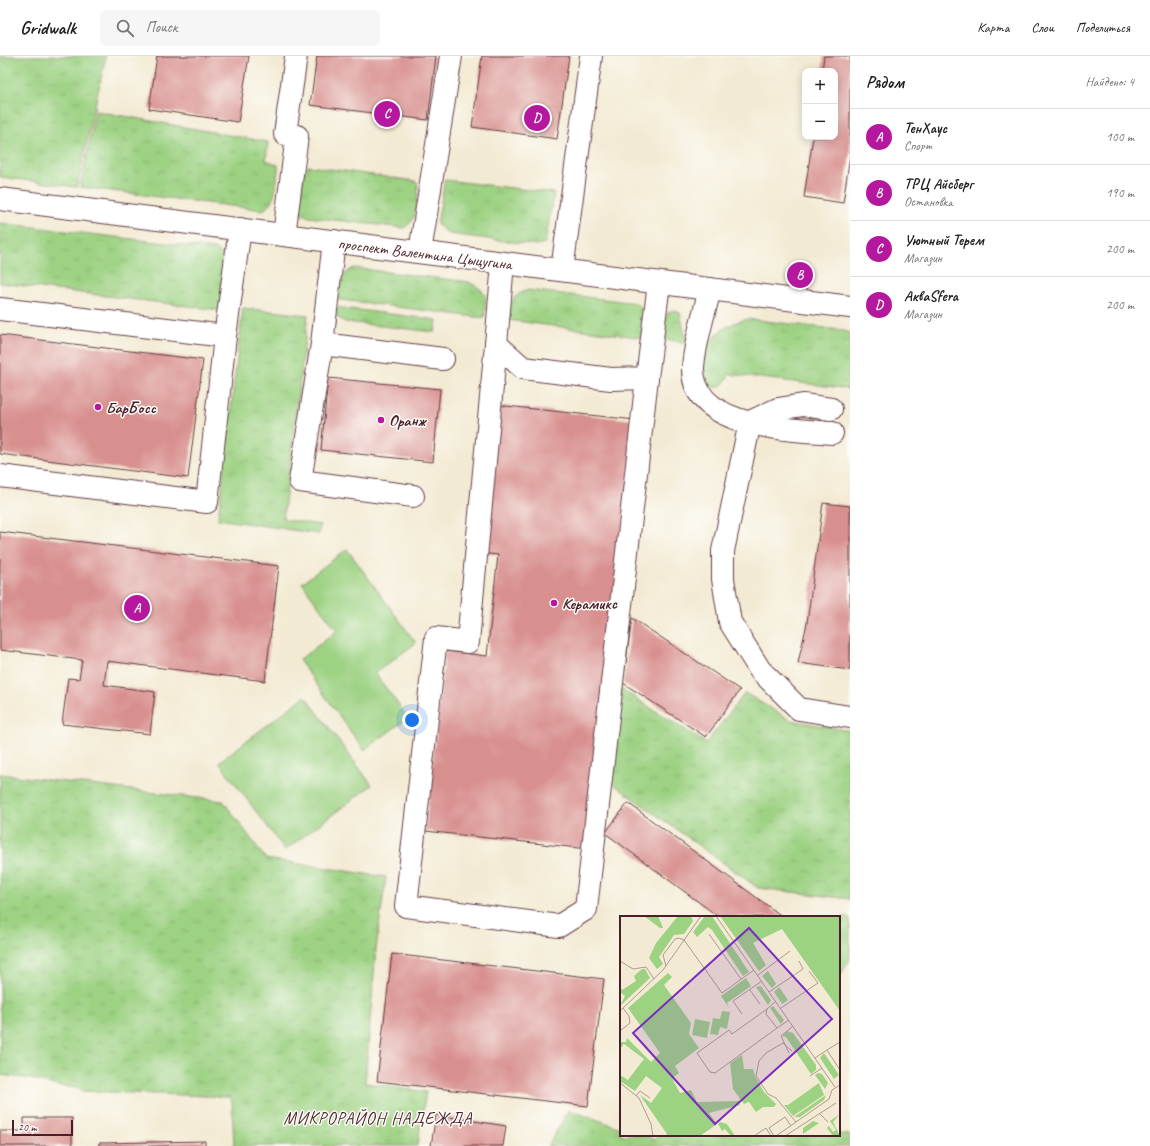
<!DOCTYPE html>
<html lang="ru">
<head>
<meta charset="utf-8">
<style>
  :root { --surface:#fff; --page:#f6f6f6; --text:#202124; --muted:#757577; --line:#e0e0e0; --accent:#b5179e }
  body { margin:0; font-family:Caveat,sans-serif; background:var(--page); color:var(--text) }
  .controls { position:absolute; right:12px; top:12px; display:grid; overflow:hidden; border-radius:8px; box-shadow:0 2px 10px #0003 }
  .controls button { width:36px; height:36px; display:grid; place-items:center; padding:0; border:0; border-bottom:1px solid var(--line); background:var(--surface); color:var(--text); font:20px sans-serif }
  .scale { position:absolute; left:12px; bottom:10px; width:61px; box-sizing:border-box; padding-left:4px; border:2px solid #4a1f2b; border-top:0; font-size:11px; line-height:14px; white-space:nowrap; color:#4a1f2b; -webkit-text-stroke:3px #fdfcf7; paint-order:stroke }
  .you { position:absolute; left:412px; top:664px; width:14px; height:14px; margin:-10px; border:3px solid #fff; border-radius:50%; background:#1a73e8; box-shadow:0 0 0 6px #1a73e833 }
  .badge { display:grid; place-items:center; width:26px; height:26px; border-radius:50%; background:var(--accent); color:#fff; font-size:13px; font-weight:700 }
  .pin { position:absolute; translate:-50% -50%; border:2px solid #fff; box-shadow:0 1px 4px #0006 }
  .list { margin:0; padding:0; list-style:none }
  h2 { display:flex; justify-content:space-between; align-items:center; height:52px; margin:0; padding:0 16px; font-size:17px }
  h2 small { font-size:13px; font-weight:400; color:var(--muted) }
  .list li { display:grid; grid-template-columns:26px 1fr auto; gap:12px; align-items:center; box-sizing:border-box; height:56px; padding:0 16px; border-top:1px solid var(--line) }
  .list b { display:block; font-size:15px; white-space:nowrap }
  .list p { margin:0; font-size:13px; white-space:nowrap; color:var(--muted) }
  .list em { font-size:13px; font-style:normal; color:var(--muted) }
  .icon { flex:none; width:22px; height:22px; fill:none; stroke:currentColor; stroke-width:2; stroke-linecap:round; stroke-linejoin:round }
  .map { position:relative; flex:none; width:850px; height:1090px; overflow:hidden }
  header { display:flex; align-items:center; gap:24px; box-sizing:border-box; height:56px; padding:0 20px; background:var(--surface); border-bottom:1px solid var(--line) }
  header strong { font-size:19px }
  nav { display:flex; gap:22px; margin-inline-start:auto; font-size:14px }
  .search { width:280px; height:36px; background:var(--page); display:flex; align-items:center; gap:10px; box-sizing:border-box; padding:0 14px; border-radius:8px; color:var(--muted); font-size:15px }
  main { display:flex }
  aside { flex:1; background:var(--surface) }
  .map>svg:first-child { display:block }
  .grass { fill:url(#grass-tufts); stroke:#747857 }
  .pitch { fill:#9dd283; stroke:#747857 }
  .building { fill:#d8908f }
  .lines { fill:none; stroke-linecap:round; stroke-linejoin:round }
  .minor-casing { stroke:#633d44; stroke-width:24 }
  .minor { stroke:#fff; stroke-width:22 }
  .poi-dot { fill:#b5179e; stroke:#fdfcf7; stroke-width:1.5 }
  .labels { text-anchor:middle; stroke-width:3; stroke-linejoin:round; paint-order:stroke }
  .street-label { font-size:16px; fill:#4a1f2b; stroke:#fdfcf7 }
  .poi-label { font-size:16px; font-weight:bold; fill:#4a1f2b; stroke:#fdfcf7; text-anchor:start }
  .neighbourhood-label { font-size:17px; letter-spacing:1px; fill:#4a1f2b; stroke:#fdfcf7 }
  .inset-road { fill:none; stroke:#af9990; stroke-width:1 }
  .view { fill:#7b2cbf; fill-opacity:0.15; stroke:#7b2cbf; stroke-width:2 }
  .inset-edge { fill:none; stroke:#4a1f2b; stroke-width:2 }
</style>
</head>
<body>
<header>
<strong>Gridwalk</strong>
<div class="search"><svg class="icon" aria-label="search" viewBox="0 0 24 24"><circle cx="10" cy="10" r="6"/><path d="M15 15l6 6"/></svg>Поиск</div>
<nav><a>Карта</a><a>Слои</a><a>Поделиться</a></nav>
</header>
<main>
<div class="map">
<svg width="850" height="1090" viewBox="0 0 850 1090">
  <defs>
    <pattern id="grass-tufts" width="24" height="20" patternUnits="userSpaceOnUse"><rect width="24" height="20" fill="#9dd283"/><path d="M3 7l-1-3M5 7V3M7 7l1-3M15 17l-1-3M17 17v-4M19 17l1-3" fill="none" stroke="#89b471"/></pattern>
  </defs>
  <rect width="100%" height="100%" fill="#fdfcf7"/>
  <filter id="ink" filterUnits="userSpaceOnUse"><feTurbulence type="fractalNoise" baseFrequency=".025" numOctaves="2"/><feDisplacementMap in="SourceGraphic" scale="8" xChannelSelector="R" yChannelSelector="G"/><feConvolveMatrix kernelMatrix="1 2 1 2 8 2 1 2 1" color-interpolation-filters="sRGB"/></filter>
  <filter id="wash" filterUnits="userSpaceOnUse"><feTurbulence type="fractalNoise" baseFrequency=".012" numOctaves="4" result="noise"/><feDisplacementMap in="SourceGraphic" scale="16" xChannelSelector="R" yChannelSelector="G"/><feGaussianBlur stdDeviation="0.9" result="paint"/><feColorMatrix in="noise" values="0 0 0 0 0 0 0 0 0 0 0 0 0 0 0 0 0 1.4 0 .05"/><feComposite in="paint" operator="in"/></filter>
  <g filter="url(#wash)">
    <rect width="100%" height="100%" fill="#f3ead3"/>
    <g class="grass">
      <path d="M0 0H106L77 131 0 121Z"/>
      <path d="M96 55 268 86 266 104 278 109V113C276 129 277 145 263 154L80 131Z"/>
      <path d="M309 110 415 125 418 128C417 145 419 163 404 172L309 161 301 157 300 149 304 114Z"/>
      <path d="M445 124 554 137 545 187 536 189 449 178 437 168Z"/>
      <path d="M0 167 214 193 223 199 226 207 220 254 0 227Z"/>
      <path d="M354 212 469 226C489 237 487 240 484 262L334 243C337 228 340 219 354 212Z"/>
      <path d="M528 234 636 247C651 259 647 265 644 282L508 264C511 248 510 240 528 234Z"/>
      <path d="M336 251 437 264 435 276 345 266 337 261Z"/>
      <path d="M243 252 308 259 283 463 320 469 319 478 218 463Z"/>
      <path d="M673 254 680 257 687 287 660 282 668 257Z"/>
      <path d="M748 263 841 274 850 277V333L729 318C723 332 715 336 704 325 704 316 702 305 705 297 712 277 729 267 748 263Z"/>
      <path d="M621 633 706 687 745 637 790 664 850 675V843L758 832 609 725Z"/>
      <path d="M0 718 223 745 266 803 386 821 376 893 365 1027 426 1036 417 1090H234L232 1046 230 1041 83 1035 76 1032 58 1030 32 1023 0 1019Z"/>
      <path d="M845 860 850 862V903L839 922V867Z"/>
      <path d="M569 1054 621 1072V1079H642L655 1083 658 1079 839 1078 850 1079V1090H548Z"/>
    </g>
    <g class="pitch">
      <path d="M347 493 416 587 375 617 408 662 364 694 299 604 337 575 302 527Z"/>
      <path d="M305 640 372 729 285 794 219 706Z"/>
    </g>
    <g id="blocks">
      <g class="building">
        <path d="M157 0H249L238 66 149 53Z"/>
        <path d="M317 0H436L428 64 310 49Z"/>
        <path d="M482 0H569L557 83 472 71Z"/>
        <path d="M824 0H850V99L843 147 804 141 813 81H835V15H822Z"/>
        <path d="M0 279 203 304 188 422 0 398Z"/>
        <path d="M328 322 440 333 433 406 321 394Z"/>
        <path d="M497 349 635 364 588 793 425 775 445 595 487 600 498 499 481 497Z"/>
        <path d="M823 447 850 450V614L798 607 807 567Z"/>
        <path d="M0 476 279 510 265 625 107 605 104 629 155 636 150 678 62 668 68 622 79 623 82 604 0 594Z"/>
        <path d="M632 562 740 634 706 681 623 627Z"/>
        <path d="M628 747 783 861H719L605 777Z"/>
        <path d="M392 898 604 923 588 1050 377 1025Z"/>
        <path d="M436 1059 506 1070 503 1090H431Z"/>
        <path d="M24 1062H72V1090H0V1075H24Z"/>
        <path d="M205 1085V1090H99V1087Z"/>
      </g>
    </g>
  </g>
  <g filter="url(#ink)">
    <use href="#blocks" fill-opacity="0" stroke="#633d44" stroke-width="1"/>
    <g class="lines">
      <defs>
        <g id="minor">
          <path d="M0 143 850 251"/>
          <path d="M284 179 297 80 285 78 296 0"/>
          <path d="M334 185 322 288 300 425 413 440"/>
          <path d="M420 196 451 0"/>
          <path d="M503 207 496 288 523 312 611 323 647 322 659 227"/>
          <path d="M562 214 591 0"/>
          <path d="M710 233C704 258 695 285 693 311 691 373 790 373 832 377"/>
          <path d="M0 253 225 280"/>
          <path d="M322 288 443 303"/>
          <path d="M496 288 468 586 436 582 406 850 559 870 586 853 647 322"/>
          <path d="M831 353 803 349 778 353 750 366 723 495V523L730 566 760 614 799 653 850 661"/>
          <path d="M0 420 207 446 225 280 240 173"/>
        </g>
      </defs>
      <use href="#minor" class="minor-casing"/>
      <use href="#minor" class="minor"/>
    </g>
  </g>
  <g class="poi-dot">
    <circle cx="98" cy="351" r="4"/>
    <circle cx="381" cy="364" r="4"/>
    <circle cx="554" cy="547" r="4"/>
  </g>
  <g class="labels">
    <g class="street-label">
      <text transform="translate(425 197) rotate(7)" y="6">проспект Валентина Цыцугина</text>
    </g>
    <g class="poi-label">
      <text x="106" y="357">БарБосс</text>
      <text x="389" y="370">Оранж</text>
      <text x="562" y="553">Керамикс</text>
    </g>
    <g class="neighbourhood-label">
      <text x="378" y="1068">МИКРОРАЙОН НАДЕЖДА</text>
    </g>
  </g>
  <g transform="translate(620 860)">
    <rect width="220" height="220" fill="#f3ead3"/>
    <path d="M24 0H38L43 12H40ZM58 0H71L73 5 64 18 54 19 39 41 43 48 37 53 29 42 36 27ZM85 0H92L129 56 123 60 92 14 88 11 77 21 73 16ZM100 0H220V95L162 13 133 27 146 49 139 55ZM22 53H25L30 62 0 90 5 80 0 76V71L2 74 16 65 14 60ZM148 55 156 68 152 72 142 60ZM48 57 52 61 44 69 71 107 69 118 79 132 55 150 59 157 52 162 60 177 71 174 77 186 119 185 120 189 89 197 97 208 80 220H45L47 218 20 179 31 187 42 172 26 160 15 175 0 165V159L8 164 24 143 4 128 0 133V126H6L7 122 31 146 40 137 8 92ZM126 62 131 70 107 87 109 92 101 80ZM141 70 151 84 148 89 136 71ZM159 71 168 84 162 88 154 76ZM153 90 164 104 161 108 150 92ZM167 115 173 117 196 149V154L191 158 166 121 162 120ZM204 137 219 159 214 163 200 142ZM122 139 124 153H133L135 160 144 176 156 188 154 191H143L136 196 129 186 124 188 113 173 110 147ZM198 157 202 158 208 167 205 173 195 159ZM199 167 204 179 173 200 164 189H168ZM206 179 204 184 180 201H174ZM220 198 213 206 220 220H213L207 212 209 210 213 216 216 214 210 205ZM193 205 199 207 183 218V212ZM100 206 107 208 115 220H111L105 213 102 215 98 208Z" fill="#9dd283"/>
    <path d="M102 95 110 96 107 113 100 111 98 119 90 118 93 102 100 103ZM75 103 90 106 87 122 72 119Z" fill="#9dd283"/>
    <path class="inset-road" d="M96 0 215 171M89 18 121 63M0 45 13 53 26 51 34 63M46 50 43 39 55 23 59 22 64 24 102 77 134 54M138 59 170 35M130 74 140 88M149 76 183 53 179 45M156 85 147 93 146 98 157 112 169 104M161 92 198 67 189 55M147 93 112 118 109 114 77 137 90 156 95 157 157 112M0 95 43 54 81 0M122 98 113 85 142 65M0 115 10 107 9 100 3 92M207 134 220 126M172 135 163 127 146 137 139 145 136 160 148 178 156 182 176 206M169 137 161 120 173 110M195 142 207 134 220 154M190 160 202 152M0 167 19 182 31 208 33 220M16 180 20 175 30 182M199 197 208 206M134 220 146 212 151 220M154 220 149 212 165 201 171 210M156 220 209 183 212 174 220 169M165 220 216 187"/>
    <path class="view" d="M129 12 212 103 95 208 13 117Z"/>
    <rect width="220" height="220" class="inset-edge"/>
  </g>
</svg>
<div class="controls">
<button>+</button>
<button>−</button>
</div>
<div class="scale">20 m</div>
<div class="you"></div>
<div class="pin badge" style="left:137px;top:552px">A</div>
<div class="pin badge" style="left:800px;top:219px">B</div>
<div class="pin badge" style="left:387px;top:58px">C</div>
<div class="pin badge" style="left:537px;top:62px">D</div>
</div>
<aside>
<h2>Рядом<small>Найдено: 4</small></h2>
<ul class="list">
<li><span class="badge">A</span><div><b>ТенХаус</b><p>Спорт</p></div><em>100 m</em></li>
<li><span class="badge">B</span><div><b>ТРЦ Айсберг</b><p>Остановка</p></div><em>190 m</em></li>
<li><span class="badge">C</span><div><b>Уютный Терем</b><p>Магазин</p></div><em>200 m</em></li>
<li><span class="badge">D</span><div><b>АкваSfera</b><p>Магазин</p></div><em>200 m</em></li>
</ul>
</aside>
</main>
</body>
</html>
